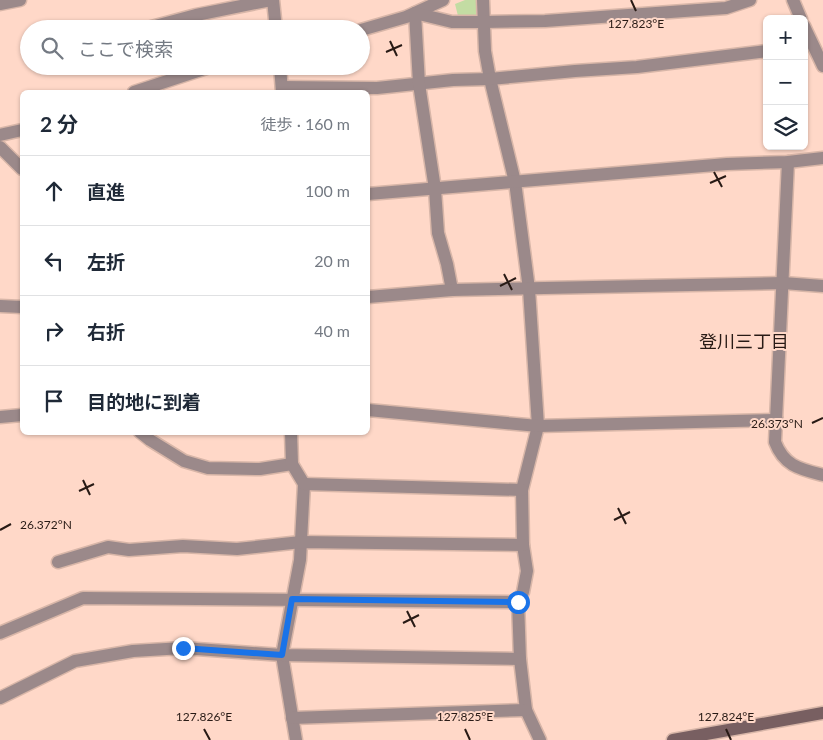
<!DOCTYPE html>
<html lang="ja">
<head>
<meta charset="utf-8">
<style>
  :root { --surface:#fff; --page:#f6f6f7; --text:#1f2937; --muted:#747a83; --line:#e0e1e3 }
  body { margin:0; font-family:Lato,"Noto Sans JP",sans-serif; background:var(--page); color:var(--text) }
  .controls { position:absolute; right:15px; top:15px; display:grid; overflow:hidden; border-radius:8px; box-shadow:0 1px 4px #0004 }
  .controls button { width:45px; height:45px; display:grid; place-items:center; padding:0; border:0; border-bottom:1px solid var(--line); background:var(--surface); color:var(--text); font:25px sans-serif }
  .stop { position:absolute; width:15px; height:15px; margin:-11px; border:4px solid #1a73e8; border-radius:50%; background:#fff }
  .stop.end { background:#1a73e8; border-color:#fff; box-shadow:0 1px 5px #0008 }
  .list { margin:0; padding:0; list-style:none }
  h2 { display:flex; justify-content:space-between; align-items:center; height:65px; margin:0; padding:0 20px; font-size:21px }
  h2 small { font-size:16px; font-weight:400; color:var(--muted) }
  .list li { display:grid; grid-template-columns:32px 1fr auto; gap:15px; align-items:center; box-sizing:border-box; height:70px; padding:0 20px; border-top:1px solid var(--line) }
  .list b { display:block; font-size:19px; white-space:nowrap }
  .list em { font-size:16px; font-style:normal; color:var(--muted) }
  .icon { flex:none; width:28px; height:28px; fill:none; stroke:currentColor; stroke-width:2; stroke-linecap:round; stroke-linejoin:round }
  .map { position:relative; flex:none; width:823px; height:740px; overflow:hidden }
  .search { position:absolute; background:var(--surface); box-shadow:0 1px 4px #0004; left:20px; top:20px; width:350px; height:55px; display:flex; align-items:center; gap:12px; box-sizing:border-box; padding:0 18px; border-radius:28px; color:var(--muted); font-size:19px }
  .panel { position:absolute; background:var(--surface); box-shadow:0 1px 4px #0004; left:20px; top:90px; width:350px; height:345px; border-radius:8px }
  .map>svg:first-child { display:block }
  .green { fill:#c3dca3 }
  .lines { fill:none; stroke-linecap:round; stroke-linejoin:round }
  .street-casing { stroke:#d8b6a8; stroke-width:15 }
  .secondary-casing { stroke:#d8b6a8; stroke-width:15 }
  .street { stroke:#9b898a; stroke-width:12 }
  .secondary { stroke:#785f61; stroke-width:12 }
  .route { stroke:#1a73e8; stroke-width:6 }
  .ticks { fill:none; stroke:#281a15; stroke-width:2 }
  .labels { text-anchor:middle; stroke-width:4; stroke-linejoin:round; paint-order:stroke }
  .neighbourhood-label { font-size:18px; fill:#281a15; stroke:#ffd8c8 }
  .ticks-label { font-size:12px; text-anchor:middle; fill:#281a15; stroke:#ffd8c8; stroke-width:4; stroke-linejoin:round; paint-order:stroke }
</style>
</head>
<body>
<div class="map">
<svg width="823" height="740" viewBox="0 0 823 740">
  <rect width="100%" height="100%" fill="#ffd8c8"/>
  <path class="green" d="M465 0H477L479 16H458L455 4Z"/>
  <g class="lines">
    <defs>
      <g id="street">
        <path d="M273 0 276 29"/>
        <path d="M483 0 485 51 490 79 515 182 529 289 538 426 522 490 523 545 527 571 523 592 518 602 520 659 526 710 540 740"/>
        <path d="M793 0 801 19"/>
        <path d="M0 4 20 0"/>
        <path d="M804 26 823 66"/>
        <path d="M144 29 196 15 271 0"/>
        <path d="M361 30 406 17 443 0"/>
        <path d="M280 66 282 92"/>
        <path d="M282 87 377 88 453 80 490 79 575 71 637 67 767 51"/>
        <path d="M134 92 213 66"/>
        <path d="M0 135 22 130"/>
        <path d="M0 147 22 169"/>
        <path d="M788 162 775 442C784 466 800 469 823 475"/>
        <path d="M368 194 727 164 788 162 823 158"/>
        <path d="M452 290 447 264 438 233 435 189 419 84 415 13 452 22H484L545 21 726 8 750 0"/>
        <path d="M368 297 452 290 783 283 823 286"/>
        <path d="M0 306 22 307"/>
        <path d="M368 410 538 426 777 420"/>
        <path d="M0 417 22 415"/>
        <path d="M140 432 150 440 184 461 208 468 260 469 292 464"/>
        <path d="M291 432 292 464 304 484 300 560 282 655 296 740"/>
        <path d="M304 484 522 490"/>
        <path d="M58 562 108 547 129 550 183 546 237 549 301 542 523 545"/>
        <path d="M0 633 83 598 518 602"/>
        <path d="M0 698 75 661 133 651 183 648 282 655 520 659"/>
        <path d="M292 718 526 710"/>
      </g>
      <path id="secondary" d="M673 740 823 713"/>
    </defs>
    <use href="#street" class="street-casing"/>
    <use href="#secondary" class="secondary-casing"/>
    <use href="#street" class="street"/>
    <use href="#secondary" class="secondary"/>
  </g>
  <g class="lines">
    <path class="route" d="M183 648 282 655 292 599 518 602"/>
  </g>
  <path class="ticks" d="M631 0 636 11M390 41 397 56M386 52 402 45M714 172 722 187M710 183 726 176M504 274 512 290M500 286 516 278M812 423 823 418M83 480 90 495M79 491 94 484M618 508 626 524M614 520 630 512M0 530 11 524M407 611 415 627M403 623 419 615M204 729 210 740M465 729 470 740M726 729 731 740"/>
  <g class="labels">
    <g class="neighbourhood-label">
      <text x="744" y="348">登川三丁目</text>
    </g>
  </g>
  <g class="ticks-label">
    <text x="636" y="28">127.823°E</text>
    <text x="777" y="428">26.373°N</text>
    <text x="46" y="529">26.372°N</text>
    <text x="204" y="721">127.826°E</text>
    <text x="465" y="721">127.825°E</text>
    <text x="726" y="721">127.824°E</text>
  </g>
</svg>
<div class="controls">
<button>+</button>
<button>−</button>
<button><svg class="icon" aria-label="layers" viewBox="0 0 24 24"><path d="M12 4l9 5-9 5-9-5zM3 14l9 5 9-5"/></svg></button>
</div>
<div class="stop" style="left:518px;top:602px"></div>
<div class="stop end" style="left:183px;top:648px"></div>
<div class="search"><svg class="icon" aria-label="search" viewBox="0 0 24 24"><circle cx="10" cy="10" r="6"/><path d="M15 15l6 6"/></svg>ここで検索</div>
<section class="panel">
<h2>2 分<small>徒歩 · 160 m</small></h2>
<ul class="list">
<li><svg class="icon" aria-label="ahead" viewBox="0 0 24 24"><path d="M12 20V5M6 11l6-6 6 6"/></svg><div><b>直進</b></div><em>100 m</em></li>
<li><svg class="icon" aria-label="left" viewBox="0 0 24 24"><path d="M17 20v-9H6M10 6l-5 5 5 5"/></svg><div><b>左折</b></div><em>20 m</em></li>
<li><svg class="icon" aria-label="right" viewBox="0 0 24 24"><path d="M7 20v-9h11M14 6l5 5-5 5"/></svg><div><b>右折</b></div><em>40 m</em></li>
<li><svg class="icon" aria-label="arrive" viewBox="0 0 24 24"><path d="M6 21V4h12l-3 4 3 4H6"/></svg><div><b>目的地に到着</b></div></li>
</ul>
</section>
</div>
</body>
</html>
